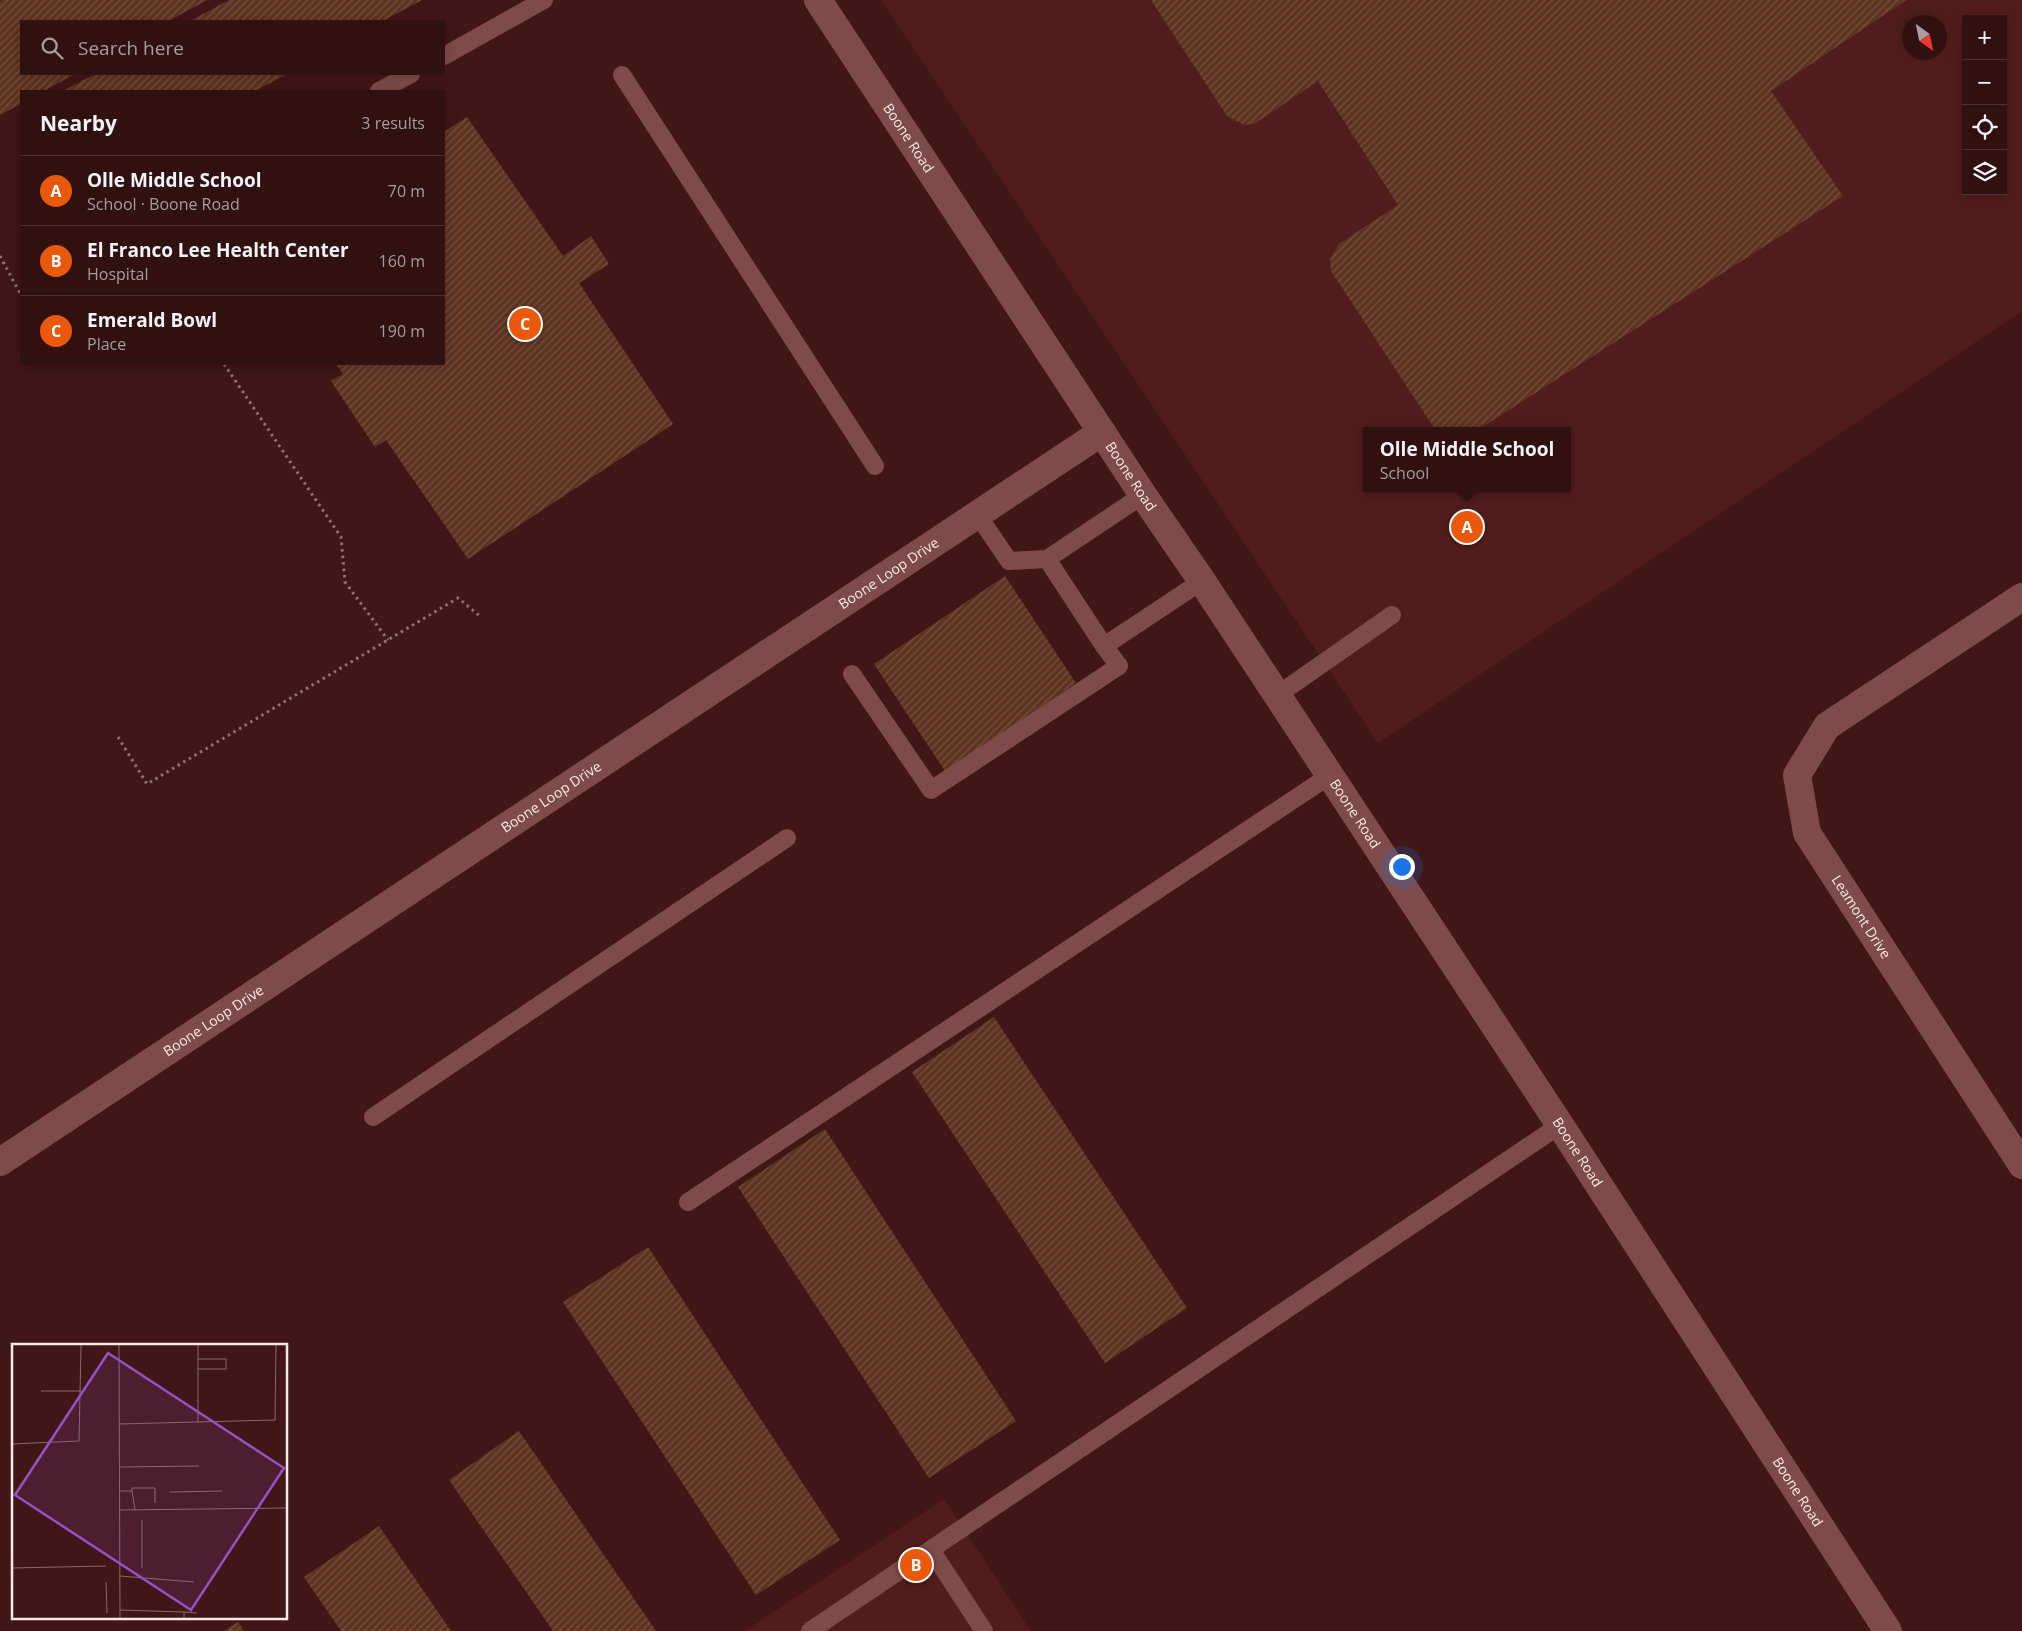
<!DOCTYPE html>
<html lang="en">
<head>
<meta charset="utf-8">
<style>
  :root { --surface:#311010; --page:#391919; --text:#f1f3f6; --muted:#a89d9f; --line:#4c3030; --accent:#ea580c }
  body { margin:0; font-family:"Open Sans",sans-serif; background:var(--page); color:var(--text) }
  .controls { position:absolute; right:15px; top:15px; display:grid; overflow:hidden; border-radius:0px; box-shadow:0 2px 12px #0003 }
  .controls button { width:45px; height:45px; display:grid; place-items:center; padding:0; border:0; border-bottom:1px solid var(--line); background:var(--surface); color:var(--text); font:25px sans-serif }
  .compass { position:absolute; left:1902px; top:15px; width:45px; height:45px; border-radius:50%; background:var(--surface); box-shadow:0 2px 12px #0003; rotate:147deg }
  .you { position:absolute; left:1401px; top:866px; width:18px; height:18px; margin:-12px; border:4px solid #fff; border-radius:50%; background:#1a73e8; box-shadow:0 0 0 8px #1a73e833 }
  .badge { display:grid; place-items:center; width:32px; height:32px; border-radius:50%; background:var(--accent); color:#fff; font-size:16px; font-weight:700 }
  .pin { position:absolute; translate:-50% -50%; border:2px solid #fff; box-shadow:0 1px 5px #0006 }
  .popup { position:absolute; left:1363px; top:427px; width:208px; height:65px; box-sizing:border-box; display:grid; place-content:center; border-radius:0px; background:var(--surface); filter:drop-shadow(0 1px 4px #0005); font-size:16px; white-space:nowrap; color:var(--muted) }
  .popup b { font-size:19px; color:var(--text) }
  .popup::after { content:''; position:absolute; left:50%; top:100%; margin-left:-10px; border:10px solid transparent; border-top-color:var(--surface) }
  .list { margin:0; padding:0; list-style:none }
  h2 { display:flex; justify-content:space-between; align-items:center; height:65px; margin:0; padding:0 20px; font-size:21px }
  h2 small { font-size:16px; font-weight:400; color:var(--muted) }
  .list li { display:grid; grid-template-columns:32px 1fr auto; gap:15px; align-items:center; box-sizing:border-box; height:70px; padding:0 20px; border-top:1px solid var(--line) }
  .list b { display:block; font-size:19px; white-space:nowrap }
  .list p { margin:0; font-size:16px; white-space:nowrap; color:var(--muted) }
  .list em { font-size:16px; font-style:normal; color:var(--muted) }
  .icon { flex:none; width:28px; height:28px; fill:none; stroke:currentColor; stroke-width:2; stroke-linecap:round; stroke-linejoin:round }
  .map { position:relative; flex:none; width:2022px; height:1631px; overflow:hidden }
  .search { position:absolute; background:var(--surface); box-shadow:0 2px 12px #0003; left:20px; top:20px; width:425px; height:55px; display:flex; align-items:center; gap:12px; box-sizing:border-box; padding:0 18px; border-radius:0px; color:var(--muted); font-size:19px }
  .panel { position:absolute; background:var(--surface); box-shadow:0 2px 12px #0003; left:20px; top:90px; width:425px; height:275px; border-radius:0px }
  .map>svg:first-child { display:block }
  .built { fill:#501d1c; fill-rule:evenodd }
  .building { fill:url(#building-hatch) }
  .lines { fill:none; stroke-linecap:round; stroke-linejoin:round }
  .path { stroke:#937372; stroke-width:3; stroke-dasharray:2.5 4; stroke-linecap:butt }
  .service { stroke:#7d4b49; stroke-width:18 }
  .minor { stroke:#7d4b49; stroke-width:28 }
  .tertiary { stroke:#7d4b49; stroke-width:28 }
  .labels { text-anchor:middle; stroke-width:4; stroke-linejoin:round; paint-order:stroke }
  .street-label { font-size:14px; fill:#fbe9e7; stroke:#411616 }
  .inset-road { fill:none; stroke:#8b6a6a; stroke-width:1 }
  .view { fill:#9552c7; fill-opacity:0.15; stroke:#9552c7; stroke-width:2.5 }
  .inset-edge { fill:none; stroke:#fbe9e7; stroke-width:2.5 }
</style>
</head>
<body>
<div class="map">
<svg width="2022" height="1631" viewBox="0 0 2022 1631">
  <defs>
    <pattern id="building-hatch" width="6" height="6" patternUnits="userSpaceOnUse" patternTransform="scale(1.25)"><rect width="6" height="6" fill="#5e3321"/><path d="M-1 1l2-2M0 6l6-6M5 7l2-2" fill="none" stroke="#765141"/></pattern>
  </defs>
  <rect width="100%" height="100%" fill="#411616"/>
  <g class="built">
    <path d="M881 0H2022V311L1378 743ZM1966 19H2003V191H1966ZM1910 22H1940V52H1910ZM1367 431H1567V488H1367Z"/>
    <path d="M944 1499 1031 1631H745Z"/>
  </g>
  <g class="building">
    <path d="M2 0H207L169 21H21V74H75L44 91H21V104L0 115V1Z"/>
    <path d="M229 0H422L383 21H190Z"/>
    <path d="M1151 0H1906L1771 91 1843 196 1476 431H1436L1331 271 1330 259 1339 244 1398 205 1318 81 1254 124 1244 125 1227 116Z"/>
    <path d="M95 74H287L255 91H63Z"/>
    <path d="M467 117 563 256 591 236 609 264 579 283 673 424 468 559 386 440 375 447 331 381 343 374 336 364H444V132Z"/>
    <path d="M1005 576 1076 683 945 771 874 664Z"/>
    <path d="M994 1017 1187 1308 1105 1363 912 1072Z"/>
    <path d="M825 1129 1016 1421 929 1478 738 1187Z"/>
    <path d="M648 1247 840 1540 756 1595 563 1302Z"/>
    <path d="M519 1431 656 1631H553L449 1480Z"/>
    <path d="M379 1526 451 1631H341L304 1577Z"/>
    <path d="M238 1622 244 1631H224Z"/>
  </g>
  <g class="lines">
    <g class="path">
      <path d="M0 256 21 295"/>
      <path d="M224 364 341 537 345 582 388 640"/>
      <path d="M118 737 147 784 458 598 481 617"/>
    </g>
    <g class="service">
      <path d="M444 56 544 0"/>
      <path d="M622 75 875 466"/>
      <path d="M379 91 411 74"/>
      <path d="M977 514 1009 561 1047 559 1143 495"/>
      <path d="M1047 559 1104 646 1202 581"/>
      <path d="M852 674 931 790 1119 666 1104 646"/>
      <path d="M1276 696 1392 615"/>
      <path d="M373 1117 787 838"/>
      <path d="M688 1202 1329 776"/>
      <path d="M931 1550 984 1631"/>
      <path d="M810 1631 1560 1125"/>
    </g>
    <g class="minor">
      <path id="s1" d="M2022 597 1827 726 1797 775 1807 833 2022 1165"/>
      <path id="s2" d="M0 1162 1102 432"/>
    </g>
    <path class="tertiary" id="s3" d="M818 0 1143 495 1202 581 1560 1125 1888 1631"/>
  </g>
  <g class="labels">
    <g class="street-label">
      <text dy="5" stroke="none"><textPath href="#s3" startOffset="165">Boone Road</textPath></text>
      <text dy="5" stroke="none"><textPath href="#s3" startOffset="570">Boone Road</textPath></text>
      <text dy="5" stroke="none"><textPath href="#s2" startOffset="1066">Boone Loop Drive</textPath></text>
      <text dy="5" stroke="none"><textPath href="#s2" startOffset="661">Boone Loop Drive</textPath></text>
      <text dy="5" stroke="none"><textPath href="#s3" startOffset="975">Boone Road</textPath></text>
      <text dy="5" stroke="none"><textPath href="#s1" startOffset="450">Leamont Drive</textPath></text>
      <text dy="5" stroke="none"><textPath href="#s2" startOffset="256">Boone Loop Drive</textPath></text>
      <text dy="5" stroke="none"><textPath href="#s3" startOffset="1380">Boone Road</textPath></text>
      <text dy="5" stroke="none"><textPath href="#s3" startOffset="1785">Boone Road</textPath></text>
    </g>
  </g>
  <g transform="translate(12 1344)">
    <rect width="275" height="275" fill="#411616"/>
    <path class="inset-road" d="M107 1 108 274M186 1V78M186 15H214V25H186M29 47H69M107 80 263 76 264 1M0 100 67 97 69 1M108 123 187 122M108 147H120L123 166M120 147V144H143V159M158 148 210 147M108 166 275 164M130 176V224M0 224 94 222M108 232 182 238M94 238 95 269M108 266 172 268M172 274V268L185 269"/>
    <path class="view" d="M96 9 272 124 179 266 3 151Z"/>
    <rect width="275" height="275" class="inset-edge"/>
  </g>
</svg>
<div class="controls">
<button>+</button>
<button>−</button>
<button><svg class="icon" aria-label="locate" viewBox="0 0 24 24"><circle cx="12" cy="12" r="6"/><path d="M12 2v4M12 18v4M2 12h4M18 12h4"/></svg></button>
<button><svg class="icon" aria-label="layers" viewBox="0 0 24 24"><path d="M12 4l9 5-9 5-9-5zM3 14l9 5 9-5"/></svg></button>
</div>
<svg class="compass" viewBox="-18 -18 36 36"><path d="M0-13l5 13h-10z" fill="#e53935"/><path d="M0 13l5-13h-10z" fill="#a89d9f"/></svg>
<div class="you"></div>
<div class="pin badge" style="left:1467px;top:527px">A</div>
<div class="popup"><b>Olle Middle School</b>School</div>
<div class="pin badge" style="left:916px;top:1565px">B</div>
<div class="pin badge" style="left:525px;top:324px">C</div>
<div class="search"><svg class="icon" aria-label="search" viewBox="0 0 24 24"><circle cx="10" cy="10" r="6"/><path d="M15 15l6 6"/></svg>Search here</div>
<section class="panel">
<h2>Nearby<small>3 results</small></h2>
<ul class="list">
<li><span class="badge">A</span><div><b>Olle Middle School</b><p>School · Boone Road</p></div><em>70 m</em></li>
<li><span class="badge">B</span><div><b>El Franco Lee Health Center</b><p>Hospital</p></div><em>160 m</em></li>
<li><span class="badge">C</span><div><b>Emerald Bowl</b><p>Place</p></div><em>190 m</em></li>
</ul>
</section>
</div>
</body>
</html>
